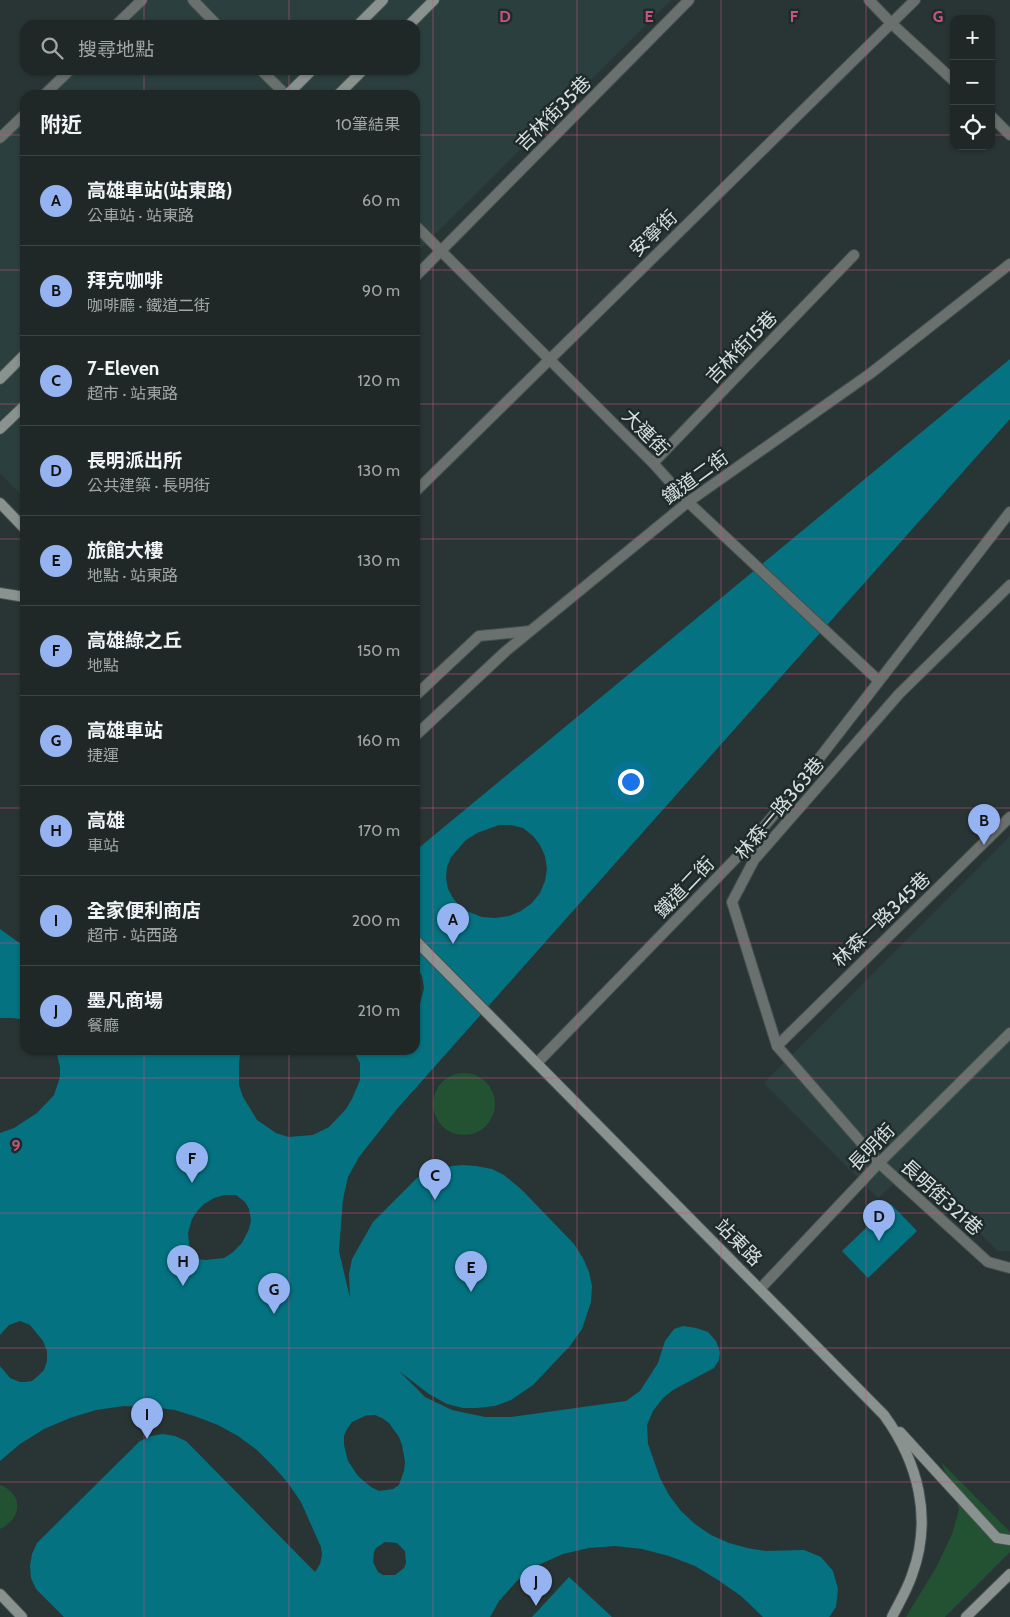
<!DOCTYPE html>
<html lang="zh-TW">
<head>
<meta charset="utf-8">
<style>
  :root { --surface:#1f2827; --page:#27302f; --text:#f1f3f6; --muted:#a1a6a7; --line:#3c4444; --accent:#95b2f1 }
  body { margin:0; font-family:Cabin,"Noto Sans TC",sans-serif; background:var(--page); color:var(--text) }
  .controls { position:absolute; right:15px; top:15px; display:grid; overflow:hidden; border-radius:10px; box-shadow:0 1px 4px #0004 }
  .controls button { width:45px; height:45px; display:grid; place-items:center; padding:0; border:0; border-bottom:1px solid var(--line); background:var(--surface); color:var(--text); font:25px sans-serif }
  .you { position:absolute; left:630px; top:781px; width:18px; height:18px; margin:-12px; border:4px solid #fff; border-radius:50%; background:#1a73e8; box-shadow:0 0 0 8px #1a73e833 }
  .badge { display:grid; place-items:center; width:32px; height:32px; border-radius:50%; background:var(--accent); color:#111; font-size:16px; font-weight:700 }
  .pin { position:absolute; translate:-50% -41px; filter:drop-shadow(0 1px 2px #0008) }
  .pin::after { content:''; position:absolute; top:26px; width:18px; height:15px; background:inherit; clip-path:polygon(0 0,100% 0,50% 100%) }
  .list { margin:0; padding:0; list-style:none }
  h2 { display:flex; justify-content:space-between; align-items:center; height:65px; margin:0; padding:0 20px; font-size:21px }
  h2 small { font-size:16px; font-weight:400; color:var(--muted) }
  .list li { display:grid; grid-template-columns:32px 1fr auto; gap:15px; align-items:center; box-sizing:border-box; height:90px; padding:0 20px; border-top:1px solid var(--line) }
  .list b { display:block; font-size:19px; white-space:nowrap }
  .list p { margin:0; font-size:16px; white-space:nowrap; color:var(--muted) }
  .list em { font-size:16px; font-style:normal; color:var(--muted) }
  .icon { flex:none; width:28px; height:28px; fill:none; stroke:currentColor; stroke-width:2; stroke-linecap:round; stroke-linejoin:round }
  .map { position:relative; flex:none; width:1010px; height:1617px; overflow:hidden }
  .search { position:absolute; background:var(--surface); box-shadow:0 1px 4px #0004; left:20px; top:20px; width:400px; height:55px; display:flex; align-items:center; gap:12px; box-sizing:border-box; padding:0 18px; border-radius:15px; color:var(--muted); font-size:19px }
  .panel { position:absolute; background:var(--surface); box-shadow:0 1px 4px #0004; left:20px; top:90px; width:400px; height:965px; border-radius:15px }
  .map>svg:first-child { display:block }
  .built { fill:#2b403e }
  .green { fill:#235232 }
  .building { fill:#047280; fill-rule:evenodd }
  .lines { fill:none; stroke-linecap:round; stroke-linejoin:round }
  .lane-casing { stroke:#45504f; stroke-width:12 }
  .street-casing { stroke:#45504f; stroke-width:12 }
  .secondary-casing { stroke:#45504f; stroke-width:12 }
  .lane { stroke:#6a706e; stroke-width:10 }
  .street { stroke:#6a706e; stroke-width:10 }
  .secondary { stroke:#89928e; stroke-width:10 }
  .grid { fill:none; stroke:#c85482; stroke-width:1; stroke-opacity:0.55 }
  .labels { text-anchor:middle; stroke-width:5; stroke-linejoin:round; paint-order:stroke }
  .street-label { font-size:19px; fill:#d7dfde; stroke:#1f2b2a }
  .grid-label { font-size:16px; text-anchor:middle; font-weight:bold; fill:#c85482; stroke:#1f2b2a; stroke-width:5; stroke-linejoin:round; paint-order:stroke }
</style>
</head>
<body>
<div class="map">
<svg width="1010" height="1617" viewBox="0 0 1010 1617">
  <rect width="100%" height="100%" fill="#293534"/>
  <g class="built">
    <path d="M148 0H671L415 254V95H52L77 70H415V25H123Z"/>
    <path d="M25 121V499L0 473V145Z"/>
    <path d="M1010 836V1251H998L912 1167 878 1198 764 1083Z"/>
  </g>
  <g class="green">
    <circle cx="464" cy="1104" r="31"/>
    <path d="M941 1462 1010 1532V1552L945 1617H906L937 1566 952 1534 959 1510 954 1491Z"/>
    <path d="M0 1485C24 1494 22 1519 0 1529Z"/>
  </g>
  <g class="building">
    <path d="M1010 359V419L397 1109 359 1157 348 1177 343 1199 339 1251 350 1298 349 1274 352 1259 373 1222 417 1178 429 1171 444 1167 462 1165 476 1166 492 1169 504 1175 522 1190 574 1244 583 1258 589 1272 592 1286 591 1302 582 1329 570 1346 533 1385 511 1400 495 1406 477 1408H463L447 1404 429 1394 399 1371 425 1397 452 1410 485 1417H511L626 1401 640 1391 651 1374 658 1363 665 1341 674 1329 683 1326 696 1328 708 1332 716 1341 720 1352 719 1360 714 1368 673 1390 663 1398 653 1411 647 1425 648 1444 660 1478 669 1495 681 1511 695 1524 711 1535 729 1543 747 1548 766 1551 804 1550 821 1557 833 1571 838 1589 836 1607 829 1617H763L741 1596 718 1580 695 1566 669 1556 642 1549 615 1546 589 1548 563 1554 538 1565 517 1581 499 1601 490 1617H64L36 1589 31 1578 30 1566 32 1554 37 1543 140 1441 151 1436 163 1434 175 1436 186 1441 315 1572 320 1564 322 1555 321 1547 301 1502 288 1483 273 1466 257 1450 238 1436 218 1425 197 1417 175 1410 152 1407 124 1406 96 1410 70 1418 44 1429 20 1444 0 1461V1366L10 1378 20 1382H26L32 1381 38 1376 44 1370 47 1361V1351L43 1341 30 1325 20 1321 9 1325 0 1335V1133L14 1128 37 1113 54 1095 60 1077V1067L56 1050H243L240 1055 239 1063V1085L243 1097 257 1120 276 1133 288 1137 313 1135 329 1127 346 1109 352 1099 360 1080V1063L353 1050H415V1013L419 1008 424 988 422 976 415 965V851ZM499 825H511L523 828 533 836 540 845 545 856 547 869 545 881 540 893 532 903 521 911 509 916 495 918 482 917 469 912 460 907 453 898 448 889 446 878 447 867 451 857 466 840 477 833ZM225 1195H236L245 1202 249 1209 251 1220 249 1229 242 1243 232 1253 224 1258 206 1260 198 1259 191 1253 189 1243 188 1233 192 1219 198 1210 204 1204 214 1198ZM367 1415H375L382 1418 389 1423 399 1437 402 1445 405 1462 404 1471 399 1485 393 1489 379 1491 371 1487 358 1476 348 1461 344 1445V1436L347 1429 352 1422ZM385 1542 397 1543 405 1551 406 1563 404 1568 395 1575H383L378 1572 373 1562 374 1552 376 1548Z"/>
    <path d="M0 929 25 947V1020L13 1018H0Z"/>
    <path d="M891 1204 917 1231 868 1278 842 1251Z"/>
    <path d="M569 1577 612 1617H532Z"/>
  </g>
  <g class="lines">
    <defs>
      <g id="lane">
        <path d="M116 25 142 0"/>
        <path d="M44 95 70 70"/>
        <path d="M0 138 25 114"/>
        <path d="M415 277 689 0"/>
        <path d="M653 463 854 255"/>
        <path d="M1010 585 899 694 754 860 732 902 777 1046 879 1163 988 1262 1010 1268"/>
        <path d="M415 696 479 636 530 631"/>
        <path d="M777 1046 1010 817"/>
      </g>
      <g id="street">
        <path d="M193 0 217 25"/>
        <path d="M869 0 891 23 954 81"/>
        <path d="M261 70 286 95"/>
        <path d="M991 116 1010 135"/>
        <path d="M415 225 653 463 688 502 878 680"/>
        <path d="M415 492 915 0"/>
        <path d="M415 736 506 651 688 502 871 373 1010 264"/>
        <path d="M537 1063 742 852 790 796 1010 512"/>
        <path d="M760 1289 879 1163 1010 1033"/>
      </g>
      <g id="secondary">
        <path d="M358 25 383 0"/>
        <path d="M409 25 434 0"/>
        <path d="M287 95 312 70"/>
        <path d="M338 95 363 70"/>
        <path d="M0 379 25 354"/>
        <path d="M0 429 25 405"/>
        <path d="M0 503 25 529"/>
        <path d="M0 593 25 597"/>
        <path d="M415 940 884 1415C918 1462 933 1518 912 1575 907 1590 899 1603 892 1617"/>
        <path d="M900 1432 997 1538 1010 1540"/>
        <path d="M0 1594 22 1617"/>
        <path d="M966 1617 1010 1574"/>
      </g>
    </defs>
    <use href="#lane" class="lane-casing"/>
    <use href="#street" class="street-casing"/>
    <use href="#secondary" class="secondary-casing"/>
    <use href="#lane" class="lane"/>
    <use href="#street" class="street"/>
    <use href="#secondary" class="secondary"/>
  </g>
  <path class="grid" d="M144 0V25M289 0V25M433 0V1617M577 0V1617M721 0V1617M866 0V1617M144 70V95M289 70V95M0 135H25M415 135H954M991 135H1010M0 270H25M415 270H1010M0 404H25M415 404H1010M0 539H25M415 539H1010M0 674H25M415 674H1010M0 808H25M415 808H1010M0 943H25M415 943H1010M144 1050V1617M289 1050V1617M0 1078H1010M0 1213H1010M0 1348H1010M0 1482H1010"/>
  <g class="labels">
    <g class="street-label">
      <text transform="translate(553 113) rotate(-45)" y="7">吉林街35巷</text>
      <text transform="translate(653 233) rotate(-44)" y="7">安寧街</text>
      <text transform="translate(741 347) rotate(-46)" y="7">吉林街15巷</text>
      <text transform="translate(646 432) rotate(45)" y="7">大連街</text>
      <text transform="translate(695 477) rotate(-36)" y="7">鐵道二街</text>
      <text transform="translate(779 808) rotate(-50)" y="7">林森一路363巷</text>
      <text transform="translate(684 887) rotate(-46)" y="7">鐵道二街</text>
      <text transform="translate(881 919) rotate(-44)" y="7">林森一路345巷</text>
      <text transform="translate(871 1147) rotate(-46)" y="7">長明街</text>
      <text transform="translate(942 1197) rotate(42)" y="7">長明街321巷</text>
      <text transform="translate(739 1242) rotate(45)" y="7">站東路</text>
    </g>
  </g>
  <g class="grid-label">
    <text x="505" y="22">D</text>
    <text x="649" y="22">E</text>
    <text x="794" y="22">F</text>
    <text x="938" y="22">G</text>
    <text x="16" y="1151">9</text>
  </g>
</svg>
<div class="controls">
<button>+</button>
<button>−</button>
<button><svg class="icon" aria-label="locate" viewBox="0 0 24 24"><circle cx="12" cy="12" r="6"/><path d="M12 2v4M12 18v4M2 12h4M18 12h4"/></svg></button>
</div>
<div class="you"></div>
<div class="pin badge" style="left:453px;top:944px">A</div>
<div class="pin badge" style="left:984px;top:845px">B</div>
<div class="pin badge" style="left:435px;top:1200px">C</div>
<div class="pin badge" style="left:879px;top:1241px">D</div>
<div class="pin badge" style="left:471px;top:1292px">E</div>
<div class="pin badge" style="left:192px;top:1183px">F</div>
<div class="pin badge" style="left:274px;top:1314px">G</div>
<div class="pin badge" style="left:183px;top:1286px">H</div>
<div class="pin badge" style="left:147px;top:1439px">I</div>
<div class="pin badge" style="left:536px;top:1606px">J</div>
<div class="search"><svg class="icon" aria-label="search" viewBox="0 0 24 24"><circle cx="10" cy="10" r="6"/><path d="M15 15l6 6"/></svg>搜尋地點</div>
<section class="panel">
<h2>附近<small>10筆結果</small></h2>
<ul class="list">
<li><span class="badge">A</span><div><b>高雄車站(站東路)</b><p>公車站 · 站東路</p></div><em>60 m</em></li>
<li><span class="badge">B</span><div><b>拜克咖啡</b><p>咖啡廳 · 鐵道二街</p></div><em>90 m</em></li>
<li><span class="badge">C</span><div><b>7-Eleven</b><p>超市 · 站東路</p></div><em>120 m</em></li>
<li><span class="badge">D</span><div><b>長明派出所</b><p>公共建築 · 長明街</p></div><em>130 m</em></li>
<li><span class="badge">E</span><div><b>旅館大樓</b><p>地點 · 站東路</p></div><em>130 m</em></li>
<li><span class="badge">F</span><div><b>高雄綠之丘</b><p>地點</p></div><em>150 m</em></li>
<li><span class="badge">G</span><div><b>高雄車站</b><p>捷運</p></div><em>160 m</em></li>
<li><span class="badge">H</span><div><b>高雄</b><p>車站</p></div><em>170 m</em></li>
<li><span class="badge">I</span><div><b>全家便利商店</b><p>超市 · 站西路</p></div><em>200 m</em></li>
<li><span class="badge">J</span><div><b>墨凡商場</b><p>餐廳</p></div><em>210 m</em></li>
</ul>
</section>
</div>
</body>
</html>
